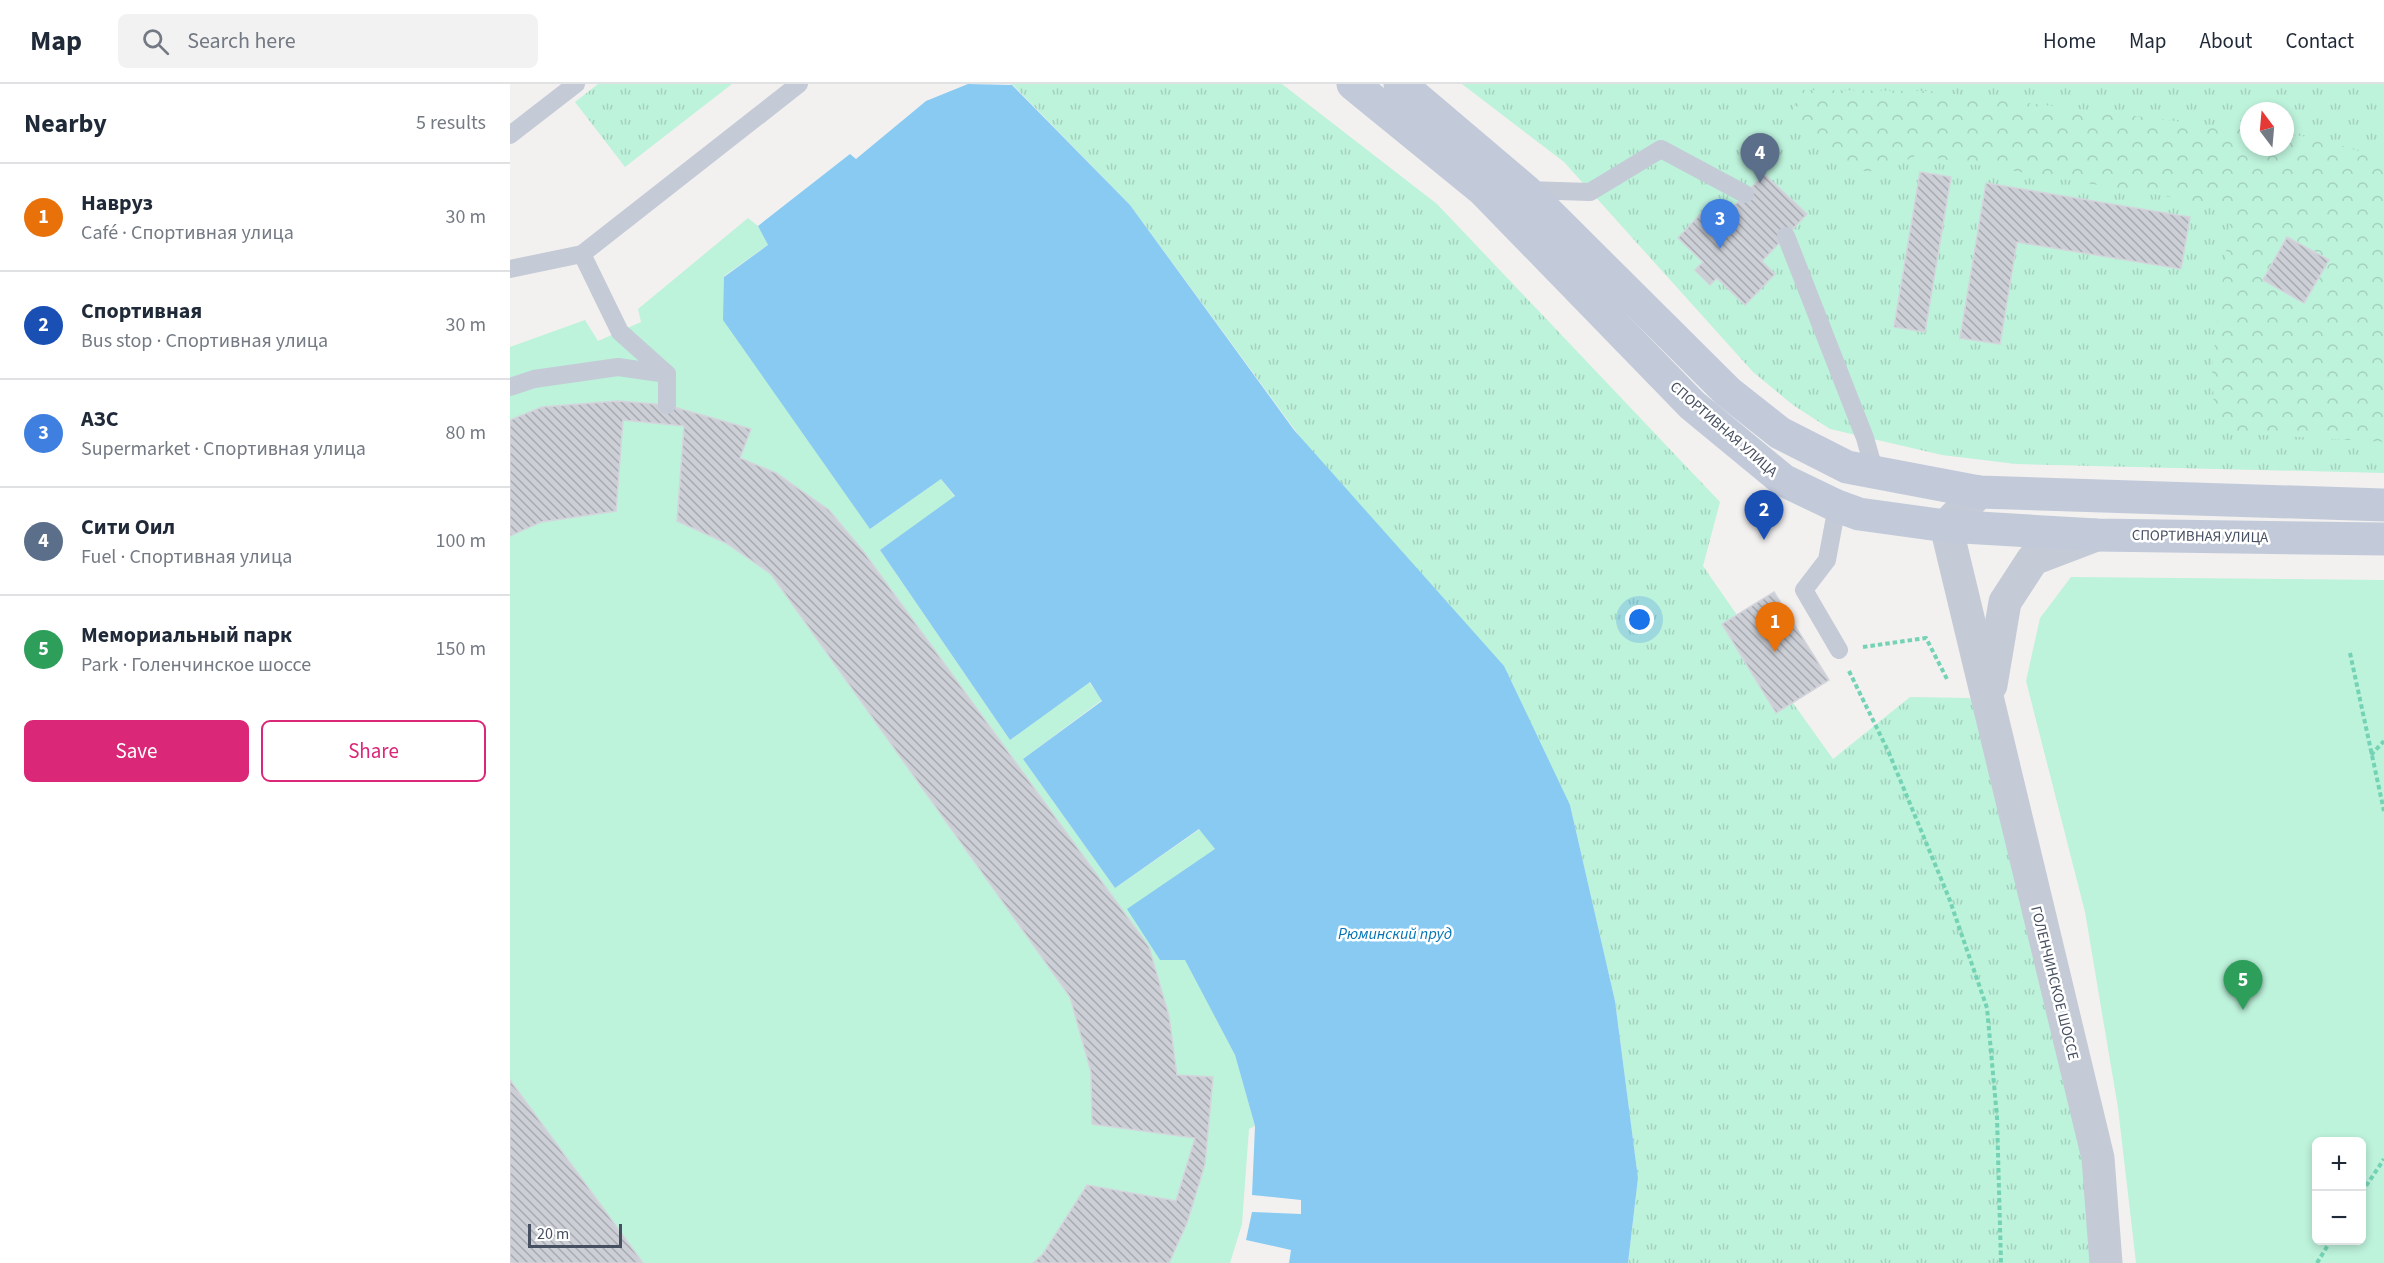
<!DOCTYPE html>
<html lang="en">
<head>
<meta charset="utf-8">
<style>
  :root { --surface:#fff; --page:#f2f2f3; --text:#1f2937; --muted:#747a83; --line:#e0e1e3; --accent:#db2777 }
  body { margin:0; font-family:"Source Sans 3",sans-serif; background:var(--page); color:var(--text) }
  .controls { position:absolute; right:18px; bottom:18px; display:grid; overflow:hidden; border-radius:9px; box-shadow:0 3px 9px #0003 }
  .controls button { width:54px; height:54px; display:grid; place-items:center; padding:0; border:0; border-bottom:2px solid var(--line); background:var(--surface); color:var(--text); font:30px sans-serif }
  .compass { position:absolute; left:1730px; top:18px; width:54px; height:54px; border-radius:50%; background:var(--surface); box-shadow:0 3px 9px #0003; rotate:344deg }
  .scale { position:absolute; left:18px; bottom:15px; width:94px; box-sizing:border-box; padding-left:6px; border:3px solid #475060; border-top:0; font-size:16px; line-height:21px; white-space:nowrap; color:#475060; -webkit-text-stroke:4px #fff; paint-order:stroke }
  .you { position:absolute; left:1130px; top:536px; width:21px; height:21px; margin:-15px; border:4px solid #fff; border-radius:50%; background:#1a73e8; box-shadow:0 0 0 9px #1a73e833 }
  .badge { display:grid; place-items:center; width:39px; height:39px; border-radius:50%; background:var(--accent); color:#fff; font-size:20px; font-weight:700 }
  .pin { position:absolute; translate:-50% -50px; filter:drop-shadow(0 2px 3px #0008) }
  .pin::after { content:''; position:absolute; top:32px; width:21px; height:18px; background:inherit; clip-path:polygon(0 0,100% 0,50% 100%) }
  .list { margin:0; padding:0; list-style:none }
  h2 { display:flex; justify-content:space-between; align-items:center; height:78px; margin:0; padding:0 24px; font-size:26px }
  h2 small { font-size:20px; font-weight:400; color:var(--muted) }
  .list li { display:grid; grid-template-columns:39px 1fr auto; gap:18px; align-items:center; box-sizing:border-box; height:108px; padding:0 24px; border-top:2px solid var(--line) }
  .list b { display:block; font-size:22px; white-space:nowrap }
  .list p { margin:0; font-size:20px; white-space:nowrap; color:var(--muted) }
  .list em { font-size:20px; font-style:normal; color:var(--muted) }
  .actions { display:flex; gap:12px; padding:18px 24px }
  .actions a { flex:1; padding:14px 0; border:2px solid var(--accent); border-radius:9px; text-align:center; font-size:21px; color:var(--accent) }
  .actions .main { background:var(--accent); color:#fff }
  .icon { flex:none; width:33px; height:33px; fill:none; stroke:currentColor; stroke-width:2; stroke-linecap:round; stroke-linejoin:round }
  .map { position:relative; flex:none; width:1874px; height:1179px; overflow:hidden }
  header { display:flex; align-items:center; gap:36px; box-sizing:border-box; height:84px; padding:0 30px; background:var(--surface); border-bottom:2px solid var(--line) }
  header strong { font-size:28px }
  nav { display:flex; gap:33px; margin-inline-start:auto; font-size:21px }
  .search { width:420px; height:54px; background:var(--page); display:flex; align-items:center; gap:15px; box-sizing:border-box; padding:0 21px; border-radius:9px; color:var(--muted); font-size:22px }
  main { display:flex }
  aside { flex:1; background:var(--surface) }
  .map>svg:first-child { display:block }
  .grass { fill:url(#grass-tufts); fill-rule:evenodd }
  .forest { fill:url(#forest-crowns) }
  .green { fill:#bdf2db; fill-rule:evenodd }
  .water { fill:#88caf2 }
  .building { fill:url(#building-back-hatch); stroke:#d4d5dc; stroke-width:1.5 }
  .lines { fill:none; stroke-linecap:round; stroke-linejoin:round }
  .path { stroke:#73d3b4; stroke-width:4; stroke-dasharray:4.5 3; stroke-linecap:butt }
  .service { stroke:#c4cad6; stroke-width:18 }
  .tertiary { stroke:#c4cad6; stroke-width:33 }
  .secondary { stroke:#c2cada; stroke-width:33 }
  .labels { text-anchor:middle; stroke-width:5; stroke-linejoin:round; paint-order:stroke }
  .street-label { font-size:15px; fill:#475060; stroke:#fff }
  .water-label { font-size:16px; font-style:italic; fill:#0373b6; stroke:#fff }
</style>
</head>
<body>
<header>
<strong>Map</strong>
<div class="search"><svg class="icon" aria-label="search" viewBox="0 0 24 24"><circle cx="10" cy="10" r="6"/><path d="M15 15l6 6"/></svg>Search here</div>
<nav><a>Home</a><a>Map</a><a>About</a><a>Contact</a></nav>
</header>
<main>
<aside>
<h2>Nearby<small>5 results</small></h2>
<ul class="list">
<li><span class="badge" style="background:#e8710a">1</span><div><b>Навруз</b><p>Café · Спортивная улица</p></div><em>30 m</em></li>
<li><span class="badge" style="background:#1a4fb4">2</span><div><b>Спортивная</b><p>Bus stop · Спортивная улица</p></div><em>30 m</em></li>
<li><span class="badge" style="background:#3f7fe0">3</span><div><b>АЗС</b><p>Supermarket · Спортивная улица</p></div><em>80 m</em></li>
<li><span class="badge" style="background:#5c6f8a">4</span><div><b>Сити Оил</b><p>Fuel · Спортивная улица</p></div><em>100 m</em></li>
<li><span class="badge" style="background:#2e9e5b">5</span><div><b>Мемориальный парк</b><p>Park · Голенчинское шоссе</p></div><em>150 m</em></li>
</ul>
<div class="actions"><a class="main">Save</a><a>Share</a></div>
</aside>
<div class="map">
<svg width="1874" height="1179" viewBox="0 0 1874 1179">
  <defs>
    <pattern id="grass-tufts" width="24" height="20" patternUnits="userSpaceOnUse" patternTransform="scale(1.5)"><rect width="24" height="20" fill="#bdf2db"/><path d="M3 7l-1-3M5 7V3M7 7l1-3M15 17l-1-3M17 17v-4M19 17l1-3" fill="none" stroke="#a4d1be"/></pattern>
    <pattern id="forest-crowns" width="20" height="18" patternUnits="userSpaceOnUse" patternTransform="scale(1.5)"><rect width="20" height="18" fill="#bdf2db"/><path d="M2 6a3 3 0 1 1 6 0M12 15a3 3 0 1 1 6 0" fill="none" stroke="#a4d1be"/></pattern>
    <pattern id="building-back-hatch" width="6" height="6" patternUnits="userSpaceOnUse" patternTransform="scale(1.5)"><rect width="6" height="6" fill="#cccfd6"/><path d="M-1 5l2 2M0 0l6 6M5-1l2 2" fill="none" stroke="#a7aab1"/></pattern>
  </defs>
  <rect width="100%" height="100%" fill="#f3f1f0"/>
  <g class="grass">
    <path d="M88 0H222L115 83 65 18Z"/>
    <path d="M499 0H772L927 120 1210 418 1193 482 1227 531 1212 540 1266 628 1283 619 1323 675 1400 613 1460 614 1509 750 1596 1179H1118L1128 1094 1105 917 1060 721 620 121 503 1Z"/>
    <path d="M952 0H1874V389L1506 380 1432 371 1320 345 1283 321 1243 288 1054 78ZM1739 27H1775V63H1739Z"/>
  </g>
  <path class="forest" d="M1293 6 1419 7 1739 46V63H1775V50L1807 54 1874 75V358L1720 349 1705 341 1702 282 1721 129 1703 120 1407 71 1374 87H1341L1289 48 1282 27Z"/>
  <g class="green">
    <path d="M238 134 248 142 258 161 214 192 360 445 431 395 445 413 370 466 500 656 579 598 592 616 513 675 605 804 690 745 705 765 675 875 725 971 745 1042 739 1045 732 1140 720 1179H0V263L75 236 88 257 131 238 128 225Z"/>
    <path d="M1561 493 1874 496V1179H1626L1608 1024 1575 828 1516 597 1530 534ZM1806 1058H1852V1156H1806Z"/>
  </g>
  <path class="water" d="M458 0 502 1 620 121 784 346 994 582 1060 721 1105 917 1128 1094 1118 1179H779L781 1166 736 1156 742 1128 791 1130V1116L742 1111 745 1042 725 971 675 876H650L617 825 705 765 689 745 605 804 513 675 592 617 580 598 500 656 370 466 445 412 431 395 360 445 213 236 214 193 258 161 248 142 340 70 346 75 416 17Z"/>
  <g class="building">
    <path d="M1410 88 1441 93 1415 248 1384 243Z"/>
    <path d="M1254 90 1297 130 1252 177 1210 137Z"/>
    <path d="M1476 99 1680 133 1671 185 1507 158 1490 260 1450 254Z"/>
    <path d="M1196 124 1265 190 1235 221 1207 194 1200 201 1185 186 1193 178 1168 154Z"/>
    <path d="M1777 153 1819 176 1794 219 1753 196Z"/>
    <path d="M108 317 157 321 241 345 230 374 266 389 319 426 353 467 639 863 659 932 667 991 703 993 695 1080 677 1139 659 1179H523L533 1170 577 1101 666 1117 685 1054 582 1040 581 988 560 913 261 490 216 459 167 437 174 342 113 336 106 427 31 438 0 452V336L32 323Z"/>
    <path d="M1264 508 1319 596 1266 629 1212 540Z"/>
    <path d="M0 996 133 1179H0Z"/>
  </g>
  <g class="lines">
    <g class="path">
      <path d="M1353 563 1416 554 1437 595"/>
      <path d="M1840 569 1874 727"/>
      <path d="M1339 587 1379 669 1439 814 1477 924 1487 1033 1491 1179"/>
      <path d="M1861 671 1874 657"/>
      <path d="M1852 1108 1874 1075"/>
      <path d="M1807 1179 1821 1156"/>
    </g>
    <g class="service">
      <path d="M0 51 66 0"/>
      <path d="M1017 106 1080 108 1151 65 1235 110"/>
      <path d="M1276 152 1355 354 1365 389"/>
      <path d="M72 170 110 248 157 290V321"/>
      <path d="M0 185 72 170 289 0"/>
      <path d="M0 303 24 295 108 283 157 290"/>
      <path d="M1327 422 1317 476 1294 506 1329 566"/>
    </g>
    <g class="tertiary">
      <path d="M1469 408 1436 442 1588 1074 1596 1179"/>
      <path d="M1481 601 1495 518 1523 475 1586 451"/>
    </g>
    <g class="secondary">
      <path d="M843 0 973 106 1182 321 1273 396 1327 422 1349 430 1436 442 1586 451 1874 455"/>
      <path d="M890 0 1015 106 1218 308 1270 349 1337 383 1469 408 1874 421"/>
    </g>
  </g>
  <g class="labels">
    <g class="street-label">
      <text transform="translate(1214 345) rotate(41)" y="5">СПОРТИВНАЯ УЛИЦА</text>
      <text transform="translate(1690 452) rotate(1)" y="5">СПОРТИВНАЯ УЛИЦА</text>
      <text transform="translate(1545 899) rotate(76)" y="5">ГОЛЕНЧИНСКОЕ ШОССЕ</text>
    </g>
    <g class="water-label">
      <text x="885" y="855">Рюминский пруд</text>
    </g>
  </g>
</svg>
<div class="controls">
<button>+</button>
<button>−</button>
</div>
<svg class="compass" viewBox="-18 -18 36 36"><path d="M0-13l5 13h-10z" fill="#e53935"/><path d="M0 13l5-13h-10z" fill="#747a83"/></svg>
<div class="scale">20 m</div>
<div class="you"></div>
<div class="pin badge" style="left:1265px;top:568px;background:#e8710a">1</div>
<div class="pin badge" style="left:1254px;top:456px;background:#1a4fb4">2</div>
<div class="pin badge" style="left:1210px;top:165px;background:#3f7fe0">3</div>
<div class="pin badge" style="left:1250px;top:99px;background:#5c6f8a">4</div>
<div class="pin badge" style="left:1733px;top:926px;background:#2e9e5b">5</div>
</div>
</main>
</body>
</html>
